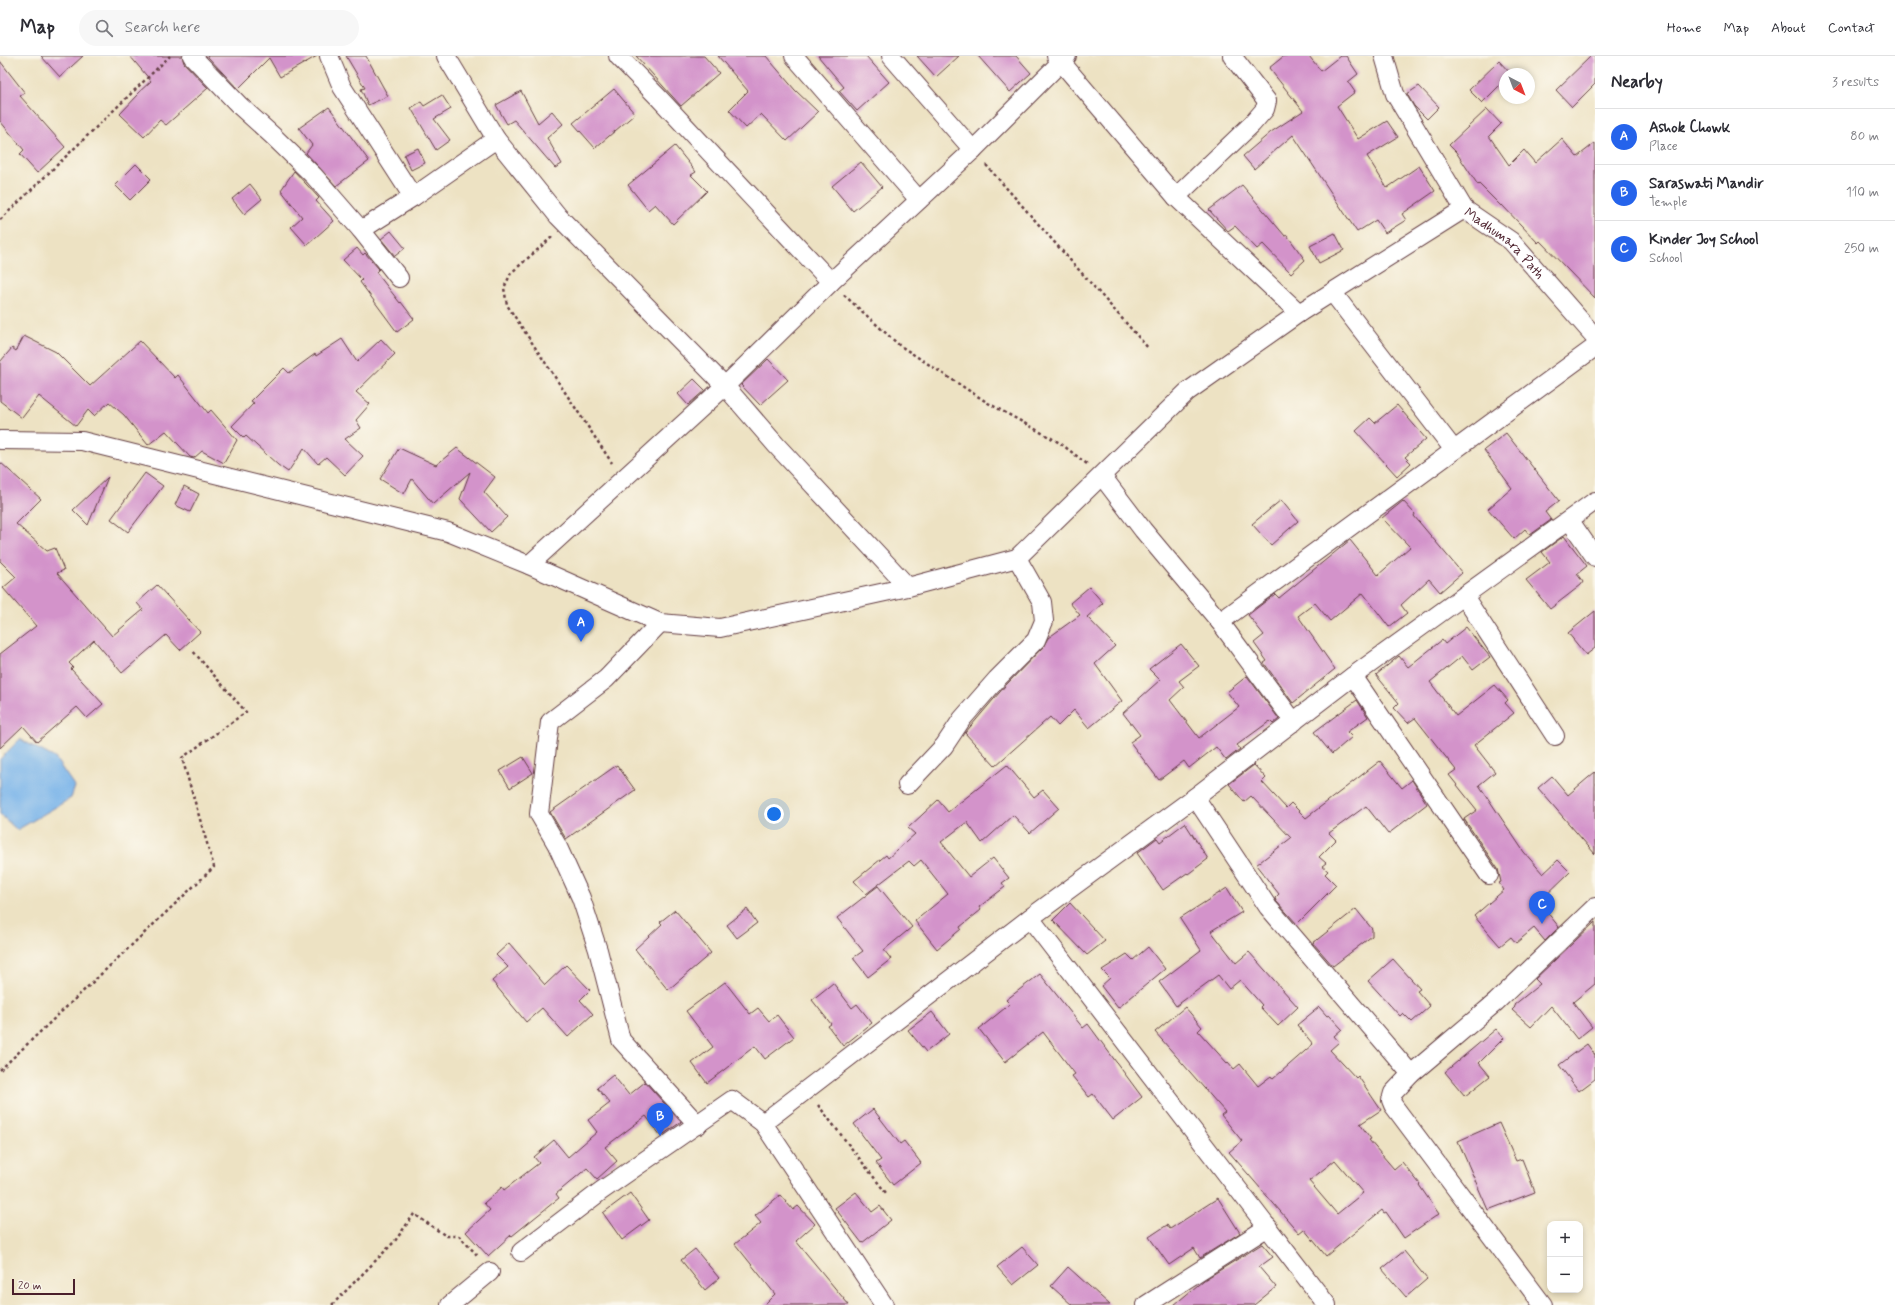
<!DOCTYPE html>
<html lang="en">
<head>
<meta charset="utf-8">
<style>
  :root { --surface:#fff; --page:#f7f7f7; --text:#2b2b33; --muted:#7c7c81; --line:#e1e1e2; --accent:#2563eb }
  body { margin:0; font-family:Mynerve,sans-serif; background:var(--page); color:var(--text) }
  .controls { position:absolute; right:12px; bottom:12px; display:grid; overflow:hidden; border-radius:8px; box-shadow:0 2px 6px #0003 }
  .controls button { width:36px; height:36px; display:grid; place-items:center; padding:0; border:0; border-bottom:1px solid var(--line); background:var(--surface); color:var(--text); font:20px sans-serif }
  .compass { position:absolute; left:1499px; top:12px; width:36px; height:36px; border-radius:50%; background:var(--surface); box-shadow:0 2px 6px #0003; rotate:138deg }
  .scale { position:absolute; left:12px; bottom:10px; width:63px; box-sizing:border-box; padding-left:4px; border:2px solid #4a1f2b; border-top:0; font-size:11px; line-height:14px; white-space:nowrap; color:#4a1f2b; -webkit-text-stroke:3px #fbf7ec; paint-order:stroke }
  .you { position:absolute; left:774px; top:758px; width:14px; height:14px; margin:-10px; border:3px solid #fff; border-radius:50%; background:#1a73e8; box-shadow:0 0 0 6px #1a73e833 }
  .badge { display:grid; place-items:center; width:26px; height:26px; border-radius:50%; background:var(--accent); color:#fff; font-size:13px; font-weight:700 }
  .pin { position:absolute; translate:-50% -33px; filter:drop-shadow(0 1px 2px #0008) }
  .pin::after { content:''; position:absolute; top:21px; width:14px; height:12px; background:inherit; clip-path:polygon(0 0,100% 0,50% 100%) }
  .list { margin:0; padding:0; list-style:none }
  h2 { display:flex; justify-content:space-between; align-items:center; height:52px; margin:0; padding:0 16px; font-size:17px }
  h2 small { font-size:13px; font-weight:400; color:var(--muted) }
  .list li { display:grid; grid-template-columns:26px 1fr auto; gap:12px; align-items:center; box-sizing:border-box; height:56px; padding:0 16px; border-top:1px solid var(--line) }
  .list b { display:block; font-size:15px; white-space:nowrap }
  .list p { margin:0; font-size:13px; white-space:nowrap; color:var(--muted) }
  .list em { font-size:13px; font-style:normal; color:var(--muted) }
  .icon { flex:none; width:22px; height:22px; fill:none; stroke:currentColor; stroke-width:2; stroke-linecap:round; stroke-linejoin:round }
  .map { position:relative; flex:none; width:1595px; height:1249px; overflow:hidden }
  header { display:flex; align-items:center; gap:24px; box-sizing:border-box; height:56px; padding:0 20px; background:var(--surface); border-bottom:1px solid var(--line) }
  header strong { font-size:19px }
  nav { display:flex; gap:22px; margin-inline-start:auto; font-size:14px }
  .search { width:280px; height:36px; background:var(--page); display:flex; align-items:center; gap:10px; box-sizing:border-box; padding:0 14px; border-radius:22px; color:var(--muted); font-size:15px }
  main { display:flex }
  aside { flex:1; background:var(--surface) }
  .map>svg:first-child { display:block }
  .water { fill:#78b3e9; stroke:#61698a }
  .building { fill:#d393ca; fill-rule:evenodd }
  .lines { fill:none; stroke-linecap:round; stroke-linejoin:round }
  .street-casing { stroke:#623c42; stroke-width:20 }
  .path { stroke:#623c42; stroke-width:2.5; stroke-dasharray:3 3; stroke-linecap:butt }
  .street { stroke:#fff; stroke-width:18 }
  .labels { text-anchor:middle; stroke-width:3.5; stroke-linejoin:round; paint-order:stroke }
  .street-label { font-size:14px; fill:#4a1f2b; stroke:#fbf7ec }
</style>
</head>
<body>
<header>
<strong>Map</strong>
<div class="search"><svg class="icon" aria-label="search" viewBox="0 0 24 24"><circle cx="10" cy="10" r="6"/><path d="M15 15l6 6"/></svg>Search here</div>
<nav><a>Home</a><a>Map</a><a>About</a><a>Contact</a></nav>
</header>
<main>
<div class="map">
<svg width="1595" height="1249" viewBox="0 0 1595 1249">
  <rect width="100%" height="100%" fill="#fbf7ec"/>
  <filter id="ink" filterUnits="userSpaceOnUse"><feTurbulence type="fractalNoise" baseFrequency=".025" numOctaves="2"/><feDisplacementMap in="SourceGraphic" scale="8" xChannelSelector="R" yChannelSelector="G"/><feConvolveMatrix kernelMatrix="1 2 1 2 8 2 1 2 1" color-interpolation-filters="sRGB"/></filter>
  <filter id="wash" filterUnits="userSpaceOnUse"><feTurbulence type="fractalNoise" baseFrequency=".012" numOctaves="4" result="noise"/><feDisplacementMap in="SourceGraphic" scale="16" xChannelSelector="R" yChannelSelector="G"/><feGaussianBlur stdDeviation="0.9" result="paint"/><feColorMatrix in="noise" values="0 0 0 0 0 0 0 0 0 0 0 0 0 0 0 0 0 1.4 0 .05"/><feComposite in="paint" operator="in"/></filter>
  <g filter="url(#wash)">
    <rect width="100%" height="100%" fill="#ede2c3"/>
    <path class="water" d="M20 683 55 702 75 731 71 742 17 774 0 758V703Z"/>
    <g id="blocks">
      <g class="building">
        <path d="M41 0H83L60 21Z"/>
        <path d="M130 0H182L184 7 208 32 166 69 160 64 144 81 120 58 138 39 137 38 151 25Z"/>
        <path d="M207 0H317L280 21 269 2 238 33Z"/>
        <path d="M346 0H366L388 40 368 49 361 33 365 32Z"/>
        <path d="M636 0H704L719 17 681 50Z"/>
        <path d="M718 0H766L795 34 818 56 787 85 761 58 746 72 729 54 748 35Z"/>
        <path d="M818 0H866L889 26 857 55 839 35 844 31Z"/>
        <path d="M917 0H959L936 21Z"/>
        <path d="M978 0H1016L1031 17 1010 36Z"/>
        <path d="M1284 0H1309L1321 15 1340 0H1346L1358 18 1348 26 1355 36 1337 50 1358 83 1387 65 1398 81 1367 100 1387 132 1419 110 1435 135 1402 158 1406 164 1385 177 1376 164 1357 176 1293 79 1254 113 1243 100 1271 76 1303 55 1269 12Z"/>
        <path d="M1591 0H1595V28L1572 51 1556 34Z"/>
        <path d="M0 5 25 37 20 40 65 91 37 117 20 98 24 94 0 65Z"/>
        <path d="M1499 5 1511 18H1505V24L1482 47 1469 34Z"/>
        <path d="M1419 30 1439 51 1427 63 1414 50 1407 38Z"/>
        <path d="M614 33 635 58 595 92 573 67Z"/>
        <path d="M521 35 538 67 552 55 563 68 547 82 562 108 555 112 514 64 507 68 496 49Z"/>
        <path d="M442 39 451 53 434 63 450 84 436 94 411 52 421 46 424 50Z"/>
        <path d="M329 51 369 105 336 130 306 97 312 89 299 72Z"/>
        <path d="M1487 53 1501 68 1489 80 1509 109 1524 94 1535 107 1562 83 1577 101 1595 87V242L1540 185 1538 187 1502 149 1501 150 1479 128 1478 129 1456 96 1449 89Z"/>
        <path d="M675 90 696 116 691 119 707 135 673 168 655 148 648 154 628 129Z"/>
        <path d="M418 92 425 107 411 114 404 99Z"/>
        <path d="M861 106 882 131 853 155 832 130Z"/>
        <path d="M136 108 151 123 130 144 115 129Z"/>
        <path d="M294 115 319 142 316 145 334 165 307 189 291 171 302 161 281 134Z"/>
        <path d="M250 128 262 143 244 158 232 143Z"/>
        <path d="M1242 129 1285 180 1287 179 1305 204 1291 217 1263 188 1257 193 1235 170 1228 175 1209 154Z"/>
        <path d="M391 175 405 192 395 200 381 183Z"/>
        <path d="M1335 177 1344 194 1319 207 1310 190Z"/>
        <path d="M357 192 363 199 365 197 379 213 376 216 400 247 401 246 414 263 397 276 360 226 362 224 343 204Z"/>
        <path d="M24 280 56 296 90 330 140 285 175 322 178 319 208 357 211 354 237 384 224 407 202 395 194 402 190 401 166 375 148 389 124 359 109 346 94 360 88 354 76 370 39 340 22 362 0 345V306L12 292 16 295Z"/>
        <path d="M342 283 357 306 381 283 395 298 356 336 370 348 356 364 361 372 345 383 363 400 345 419 326 401 318 408 304 392 288 416 278 409 246 380 244 382 232 370 254 347 251 345 284 312 289 317 315 298 316 300Z"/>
        <path d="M768 303 788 324 760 349 741 329Z"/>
        <path d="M694 323 705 334 688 349 678 338Z"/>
        <path d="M1397 349 1426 383 1405 401 1411 407 1397 420 1356 375 1370 362 1375 367Z"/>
        <path d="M1506 377 1559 445 1545 456 1551 464 1530 479 1525 473 1514 483 1488 453 1512 432 1484 394Z"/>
        <path d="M399 392 436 409 457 392 495 421 484 436 507 461 491 476 460 443 470 416 433 448 412 423 404 438 380 423Z"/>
        <path d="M0 406 41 443 16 468 47 495 55 492 64 514 57 517 112 580 143 554 137 547 157 529 200 576 180 594 166 579 122 617 94 584 69 607 73 611 71 613 103 648 87 662 77 651 37 686 23 670 0 692V598L36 570 3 532 16 521 0 505Z"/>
        <path d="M145 417 163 430 128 476 111 463Z"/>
        <path d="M108 421 88 469 73 454Z"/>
        <path d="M184 430 199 438 190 456 175 449Z"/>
        <path d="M1281 444 1298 465 1271 489 1252 468Z"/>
        <path d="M1403 445 1415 458 1414 460 1462 517 1440 536 1429 523 1401 549 1407 557 1389 571 1363 537 1330 565 1315 547 1298 560 1335 613 1293 647 1264 607 1267 605 1254 587 1264 579 1248 559 1275 538 1279 542 1350 484 1378 519 1410 491 1382 462Z"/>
        <path d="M1564 480 1587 510 1577 518 1583 526 1581 529 1550 553 1526 524 1550 506 1542 496Z"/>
        <path d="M1089 531 1103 547 1087 561 1115 590 1095 608 1122 645 1089 672 1074 654 1058 670 1050 661 995 710 965 677 1005 630 1043 591 1048 582 1080 559 1070 547Z"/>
        <path d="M1595 555V592L1586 599 1568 577Z"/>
        <path d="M1466 571 1490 601 1473 614 1462 600 1430 626 1456 660 1495 629 1508 644 1505 647 1514 657 1474 689 1495 716 1479 729 1524 796 1543 818 1558 804 1570 816 1539 846 1559 871 1545 885 1534 872 1516 887 1511 881 1500 890 1474 860 1504 834 1499 827 1501 826 1498 813 1464 763 1477 754 1449 719 1456 714 1415 662 1408 667 1394 652 1399 647 1376 619 1399 600 1408 611 1442 584 1445 588Z"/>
        <path d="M1181 588 1199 610 1179 625 1184 631 1170 644 1199 682 1239 651 1227 636 1247 620 1279 663 1273 668 1270 665 1237 689 1240 693 1226 704 1216 691 1189 712 1184 705 1159 724 1130 686 1140 679 1123 657 1160 624 1149 613Z"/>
        <path d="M1357 644 1368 661 1347 676 1352 681 1332 698 1314 676Z"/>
        <path d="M523 701 533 717 510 732 500 715Z"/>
        <path d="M1380 705 1402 732 1412 724 1427 748 1388 778 1366 750 1329 777 1336 784 1319 801 1326 807 1322 810 1328 815 1325 818 1336 829 1297 868 1276 845 1275 842 1279 838 1256 809 1291 782 1251 740 1244 746 1229 728 1254 709 1266 722 1262 726 1286 752 1291 747 1306 762Z"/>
        <path d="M617 709 635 734 566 783 550 756Z"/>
        <path d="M1007 709 1034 741 1043 734 1059 752 1030 777 1013 759 982 787 967 766 941 786 969 821 993 802 1009 822 1002 827 1005 831 979 851 981 854 960 871 961 873 937 893 915 865 948 838 921 804 914 810 909 805 866 838 854 825 886 799 888 802 915 778 908 772 938 744 948 756Z"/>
        <path d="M1595 716V798L1538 732 1552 720 1568 739Z"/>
        <path d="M1185 767 1208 803 1188 818 1187 817 1163 834 1137 797 1157 782 1160 786Z"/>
        <path d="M878 830 912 871 884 894 891 903 868 921 853 902 863 895 837 862Z"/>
        <path d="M1227 832 1242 856 1211 875 1236 907 1249 896 1298 951 1278 970 1260 951 1262 949 1240 924 1229 933 1218 919 1176 950 1159 926 1201 894 1180 862Z"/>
        <path d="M1070 847 1105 885 1087 899 1053 864Z"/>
        <path d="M747 853 757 867 737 882 727 869Z"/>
        <path d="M1356 853 1372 873V880L1333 910 1313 887Z"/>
        <path d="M675 854 711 897 668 934 635 893 662 868 660 866Z"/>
        <path d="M1595 866V928L1573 946 1592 971 1577 983 1551 950 1531 971 1512 954 1515 951 1514 949 1540 928 1535 923Z"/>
        <path d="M509 887 545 929 566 909 590 934 580 944 593 958 568 981 542 952 526 966 492 925 508 911 496 899Z"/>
        <path d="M1148 891 1165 913 1118 952 1101 930 1110 922 1102 914 1127 898 1133 904Z"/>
        <path d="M1393 903 1420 933 1417 935 1430 950 1412 966 1403 957 1400 960 1368 925Z"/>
        <path d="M1040 918 1083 972 1088 968 1142 1041 1113 1064 1093 1038 1089 1041 1072 1020 1075 1018 1043 976 1005 1006 979 973 1010 948 1006 944Z"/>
        <path d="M725 926 750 958 758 952 769 965 777 959 794 981 765 1003 755 990 707 1027 692 1007 713 991 686 955Z"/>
        <path d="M833 927 852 952 857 948 872 967 843 990 828 970 831 968 812 944Z"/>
        <path d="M1185 951 1202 971 1198 975 1227 1007 1228 1006 1234 1013 1240 1008 1258 1030 1271 1020 1273 1023 1313 988 1297 969 1319 951 1327 960 1329 959 1342 973 1334 980 1339 986 1330 994 1356 1022 1358 1020 1381 1054 1360 1068 1371 1083 1369 1084 1394 1113 1402 1106 1420 1128 1419 1129 1439 1158 1404 1182 1386 1156 1384 1157 1382 1154 1326 1200 1304 1173 1299 1177 1229 1096 1242 1085 1221 1059 1225 1056 1155 976ZM1335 1104 1363 1137 1337 1158 1309 1125Z"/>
        <path d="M932 956 949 978 926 996 908 974Z"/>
        <path d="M1496 973 1504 982 1479 1007 1490 1020 1465 1040 1445 1016Z"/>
        <path d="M1587 988 1595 999V1023L1579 1035 1559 1009Z"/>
        <path d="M613 1019 629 1039 645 1026 681 1066 661 1080 646 1060 605 1091 617 1105 597 1123 587 1112 556 1138 559 1142 512 1180 511 1179 488 1200 466 1176 490 1154 484 1147 502 1131 504 1134 539 1107 534 1101 554 1084 568 1101 597 1076 588 1064 610 1047 597 1032Z"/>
        <path d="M873 1053 900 1088 904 1085 921 1107 893 1129 876 1107 881 1104 854 1068Z"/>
        <path d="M1499 1067 1516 1105 1522 1103 1535 1136 1488 1154 1458 1085Z"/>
        <path d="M856 1136 872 1156 880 1150 891 1164 862 1187 835 1152Z"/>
        <path d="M630 1137 649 1164 622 1184 603 1157Z"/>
        <path d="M780 1139 793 1154 798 1150 815 1168 796 1185 849 1249H764L775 1238 735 1188 761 1167 755 1160Z"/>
        <path d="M1218 1142 1240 1177 1200 1202 1194 1192 1169 1209 1149 1181 1167 1169 1170 1173Z"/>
        <path d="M1262 1188 1273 1201 1259 1211 1276 1231 1254 1249H1174L1204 1224Z"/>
        <path d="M1022 1191 1038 1209 1013 1229 997 1211Z"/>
        <path d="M695 1193 719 1222 705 1234 681 1204Z"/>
        <path d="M1404 1195 1427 1223 1406 1241 1382 1213Z"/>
        <path d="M1068 1211 1110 1249H1072L1051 1230Z"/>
      </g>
    </g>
  </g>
  <g filter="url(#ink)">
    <use href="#blocks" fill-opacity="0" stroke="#623c42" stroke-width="1"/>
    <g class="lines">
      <defs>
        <g id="street">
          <path d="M192 0 240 50 273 80 314 120 361 174"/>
          <path d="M329 0 342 31 413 141"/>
          <path d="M446 0 496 83 558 160 725 330 776 389 908 531"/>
          <path d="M618 0 658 41 831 226"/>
          <path d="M794 0 919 144"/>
          <path d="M891 0 973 94"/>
          <path d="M1056 0 1176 141 1299 257"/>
          <path id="s1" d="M1384 0 1395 38 1464 153 1511 185 1595 281"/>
          <path d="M1176 141 1252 68 1265 53 1267 45 1232 0"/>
          <path d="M399 222 361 174 413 141 496 83"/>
          <path d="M1333 237 1454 394"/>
          <path d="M0 384 82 385 448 476 529 509 660 567 720 572 908 531 1017 502 1187 336 1299 257 1464 153"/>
          <path d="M1102 420 1143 474 1220 566 1294 666"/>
          <path d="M1570 465 1595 501"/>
          <path d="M529 509 725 330 831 226 973 94 1067 0"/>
          <path d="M1464 540 1555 680"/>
          <path d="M1220 566 1595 291"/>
          <path d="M660 567 606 623 550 666 539 758 557 789 581 842 598 894 621 984 698 1069"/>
          <path d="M1353 620 1489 819"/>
          <path d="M907 729 944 690 962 663 997 623 1036 584 1044 565 1042 546 1017 502"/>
          <path d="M1195 741 1268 851 1411 1018"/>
          <path d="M1030 862 1327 1249"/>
          <path d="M763 1067 1030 862 1195 741 1353 620 1595 445"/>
          <path d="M521 1196 601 1135 732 1044 763 1067 884 1249"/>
          <path d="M450 1249 490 1216"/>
          <path d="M1146 1249 1268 1171"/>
          <path d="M1543 1249 1393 1049 1391 1044 1393 1037 1411 1018 1496 946 1595 851"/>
        </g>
      </defs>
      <use href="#street" class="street-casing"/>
      <g class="path">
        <path d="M986 109 1149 293"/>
        <path d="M0 164 170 0"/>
        <path d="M552 181 511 217 504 232 507 249 612 407"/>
        <path d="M844 239 899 289 988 347 1060 387 1087 408"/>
        <path d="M0 1014 214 811 182 702 246 656 192 594"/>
        <path d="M818 1049 886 1137"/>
        <path d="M332 1249 395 1185 414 1158 446 1180H459L479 1201"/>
      </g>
      <use href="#street" class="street"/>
    </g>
  </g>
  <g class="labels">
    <g class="street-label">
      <text dy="5" stroke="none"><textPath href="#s1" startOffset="227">Madhumara Path</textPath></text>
    </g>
  </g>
</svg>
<div class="controls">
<button>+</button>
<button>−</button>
</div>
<svg class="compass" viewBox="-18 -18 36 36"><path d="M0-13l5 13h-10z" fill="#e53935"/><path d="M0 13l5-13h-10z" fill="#7c7c81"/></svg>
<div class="scale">20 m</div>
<div class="you"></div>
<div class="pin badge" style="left:581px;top:586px">A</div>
<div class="pin badge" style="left:660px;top:1080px">B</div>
<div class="pin badge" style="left:1542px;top:868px">C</div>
</div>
<aside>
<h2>Nearby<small>3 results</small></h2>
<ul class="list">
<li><span class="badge">A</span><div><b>Ashok Chowk</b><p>Place</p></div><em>80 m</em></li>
<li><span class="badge">B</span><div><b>Saraswati Mandir</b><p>Temple</p></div><em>110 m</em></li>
<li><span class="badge">C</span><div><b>Kinder Joy School</b><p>School</p></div><em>250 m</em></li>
</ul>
</aside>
</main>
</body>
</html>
